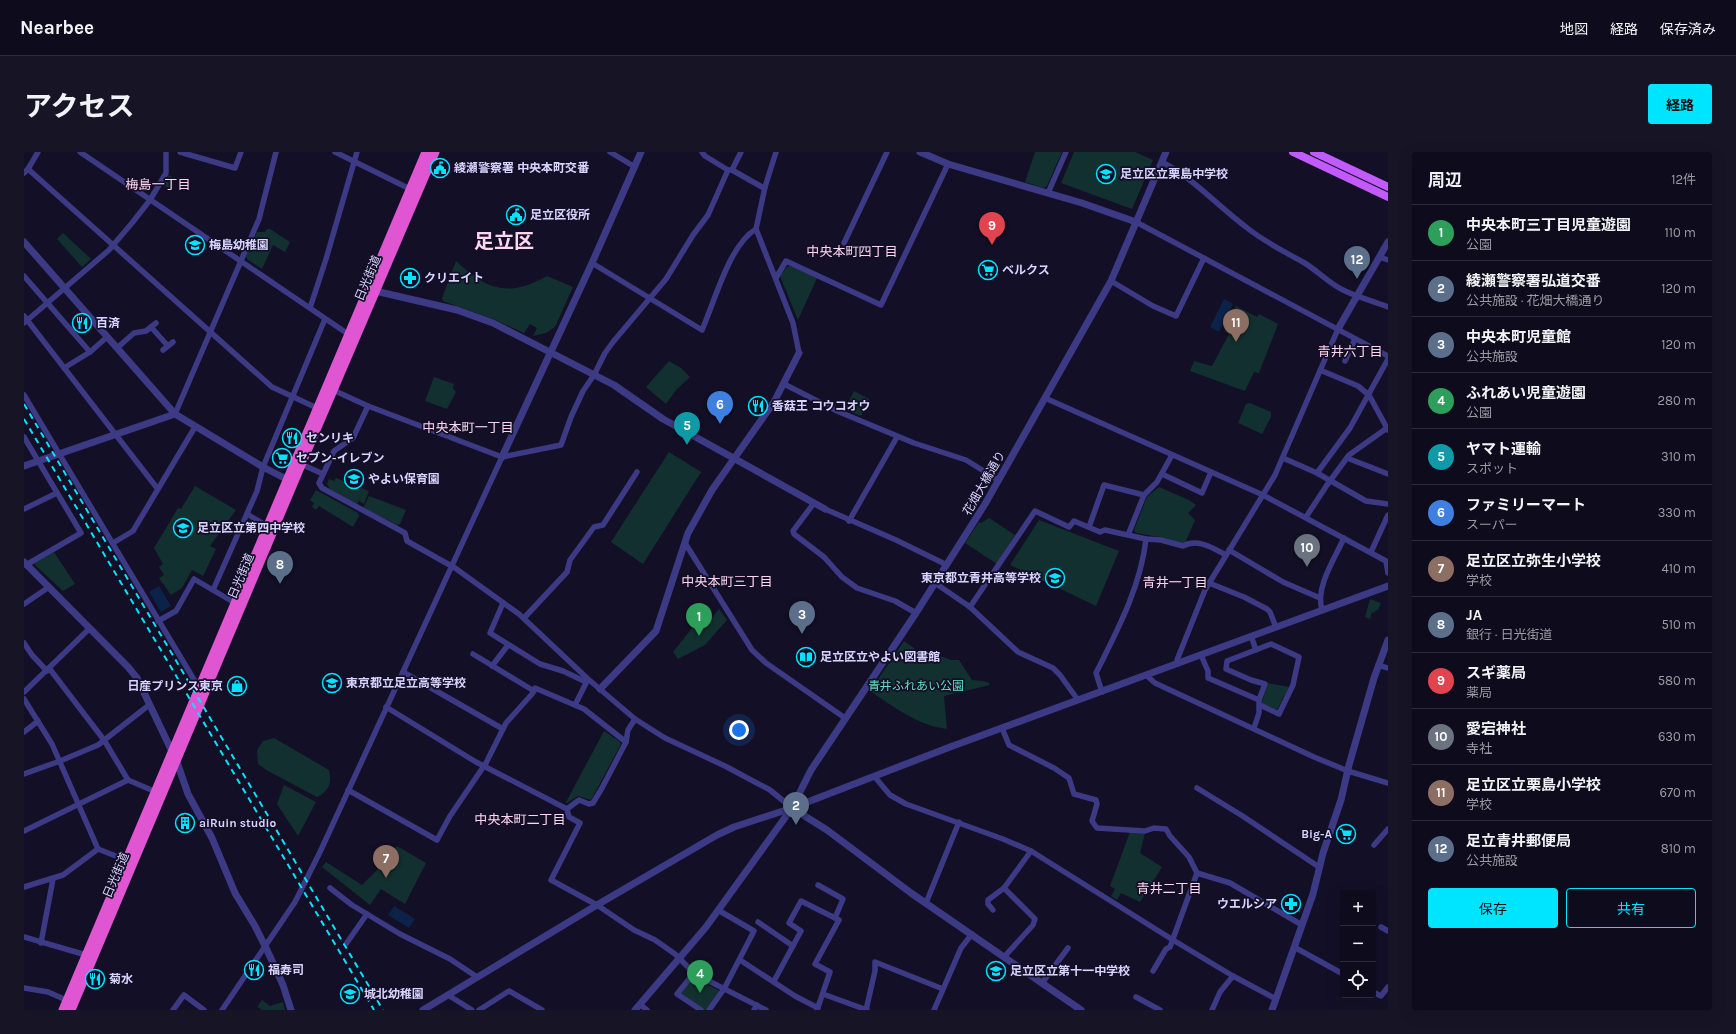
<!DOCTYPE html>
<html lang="ja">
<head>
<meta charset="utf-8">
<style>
  :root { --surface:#0e0b1c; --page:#171425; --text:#f1f3f6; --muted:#9b9ba3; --line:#2e2b3b; --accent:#00e5ff }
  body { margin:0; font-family:Karla,"Noto Sans JP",sans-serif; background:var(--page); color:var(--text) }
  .controls { position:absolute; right:12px; bottom:12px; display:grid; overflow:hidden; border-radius:4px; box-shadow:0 4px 16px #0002 }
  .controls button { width:36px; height:36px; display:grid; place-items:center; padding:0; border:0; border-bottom:1px solid var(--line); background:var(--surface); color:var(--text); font:20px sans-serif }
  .you { position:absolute; left:715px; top:578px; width:14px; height:14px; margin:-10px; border:3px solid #fff; border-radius:50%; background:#1a73e8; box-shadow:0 0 0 6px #1a73e833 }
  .badge { display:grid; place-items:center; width:26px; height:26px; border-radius:50%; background:var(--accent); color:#fff; font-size:13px; font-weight:700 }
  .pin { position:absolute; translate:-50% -33px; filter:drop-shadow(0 1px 2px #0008) }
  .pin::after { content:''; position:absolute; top:21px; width:14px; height:12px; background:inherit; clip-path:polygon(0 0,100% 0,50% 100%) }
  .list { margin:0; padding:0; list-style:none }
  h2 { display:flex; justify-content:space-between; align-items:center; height:52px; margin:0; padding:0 16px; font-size:17px }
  h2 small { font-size:13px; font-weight:400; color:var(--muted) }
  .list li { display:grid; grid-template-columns:26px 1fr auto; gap:12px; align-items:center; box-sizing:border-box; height:56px; padding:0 16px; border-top:1px solid var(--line) }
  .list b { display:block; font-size:15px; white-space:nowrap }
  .list p { margin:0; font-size:13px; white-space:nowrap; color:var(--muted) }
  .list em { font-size:13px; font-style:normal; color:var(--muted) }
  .actions { display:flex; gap:8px; padding:12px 16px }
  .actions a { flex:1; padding:9px 0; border:1px solid var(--accent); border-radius:4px; text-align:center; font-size:14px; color:var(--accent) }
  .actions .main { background:var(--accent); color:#111 }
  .icon { flex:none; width:22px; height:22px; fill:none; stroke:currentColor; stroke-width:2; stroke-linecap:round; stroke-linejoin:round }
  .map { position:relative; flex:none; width:1364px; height:858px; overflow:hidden; border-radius:4px }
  header { display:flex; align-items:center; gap:24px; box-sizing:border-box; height:56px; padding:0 20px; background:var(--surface); border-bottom:1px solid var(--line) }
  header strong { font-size:19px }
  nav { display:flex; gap:22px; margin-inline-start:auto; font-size:14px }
  .intro { display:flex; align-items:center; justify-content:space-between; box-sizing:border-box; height:96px; padding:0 24px }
  h1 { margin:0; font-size:28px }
  .button { padding:10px 18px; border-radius:4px; background:var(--accent); color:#111; font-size:14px; font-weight:700 }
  main { display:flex; gap:24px; padding:0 24px }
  aside { flex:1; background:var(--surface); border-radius:4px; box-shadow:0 4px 16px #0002 }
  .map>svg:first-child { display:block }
  .green { fill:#12302f }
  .water { fill:#0c2248 }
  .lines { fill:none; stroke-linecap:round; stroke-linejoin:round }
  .minor { stroke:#3d3a85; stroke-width:5.5 }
  .tertiary { stroke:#3d3a85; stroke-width:7 }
  .primary { stroke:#c25bff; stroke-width:8 }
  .trunk { stroke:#e055d1; stroke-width:9 }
  .rail { stroke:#00e5ff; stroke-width:2; stroke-dasharray:6 5; stroke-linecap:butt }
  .labels { text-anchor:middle; stroke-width:3.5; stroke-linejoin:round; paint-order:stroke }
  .poi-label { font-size:12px; font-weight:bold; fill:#d9d4ff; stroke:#130f26; text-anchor:start }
  .street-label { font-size:12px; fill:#d9d4ff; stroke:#130f26 }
  .park-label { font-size:12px; fill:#5fe0c0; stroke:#130f26 }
  .neighbourhood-label { font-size:13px; fill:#ffd6f0; stroke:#130f26 }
  .town-label { font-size:20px; font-weight:bold; fill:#ffd6f0; stroke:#130f26 }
</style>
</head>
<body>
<header>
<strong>Nearbee</strong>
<nav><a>地図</a><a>経路</a><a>保存済み</a></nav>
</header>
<div class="intro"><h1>アクセス</h1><a class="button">経路</a></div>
<main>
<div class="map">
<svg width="1364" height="858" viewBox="0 0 1364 858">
  <rect width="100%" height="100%" fill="#130f26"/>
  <g class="green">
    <path d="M1011 0H1038L1023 34 1020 36 1001 30Z"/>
    <path d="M1050 0H1111L1129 8 1108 57 1037 31Z"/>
    <path d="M145 23 151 27 146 37 139 33Z"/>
    <path d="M243 77H246L266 90 261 100 249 93 238 117 223 107 222 104 233 80H241Z"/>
    <path d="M39 81 67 107 58 115 33 87Z"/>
    <path d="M432 109C463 138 484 146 523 124L549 135 531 175 522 181 509 184 513 176 506 172 500 181 469 167 419 149 418 146Z"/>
    <path d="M766 114 793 126 774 168 756 124 763 115Z"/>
    <path d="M1212 154 1233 165 1235 162 1254 172 1235 221 1230 220 1221 239 1166 219 1170 209 1188 214 1205 182 1200 179Z"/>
    <path d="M645 209 657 216 666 225 652 238 642 252 622 235Z"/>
    <path d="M410 225 430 232 429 236 432 240 423 257 401 249Z"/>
    <path d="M830 239 845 247 837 264 821 257Z"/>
    <path d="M1226 251 1247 260V265L1238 282 1214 271 1222 252Z"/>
    <path d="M645 300 677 320 619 412 587 390Z"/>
    <path d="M312 326 345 339 340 352 335 349 333 352 306 337 303 332 305 327 310 329Z"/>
    <path d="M171 334 212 358 186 394 192 397 179 424 168 418 158 436 147 443 135 426 140 423 135 415 139 412 130 396 154 356 157 357Z"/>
    <path d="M1135 335 1165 348 1172 353 1164 361 1171 368 1162 389 1158 392 1141 386 1112 381 1110 378 1123 345Z"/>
    <path d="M292 338 334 361 335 364 329 375 295 354 292 358 288 355 290 351 286 348Z"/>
    <path d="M345 344 382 358 376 372 373 373 339 356Z"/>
    <path d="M965 366 991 383 973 412 941 391 955 370 957 371Z"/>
    <path d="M1015 368 1095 399 1072 454 986 413Z"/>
    <path d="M30 400 51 432 39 439 11 413V411Z"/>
    <path d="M1346 447 1357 451 1354 458H1352L1350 461 1348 460 1346 467 1341 465Z"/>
    <path d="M695 457 703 468 681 493 654 507 649 500 673 470 681 475Z"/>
    <path d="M880 489 907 508 911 502 927 508H935L948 528 964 530 966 533 920 544 923 577C893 573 870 555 846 539Z"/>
    <path d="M1244 531 1265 535 1253 558 1239 552 1238 550Z"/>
    <path d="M580 579 595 589 597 592 567 648 554 644 541 652Z"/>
    <path d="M250 586 305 618C308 631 305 639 293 645L244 619 234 612 233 598 239 589Z"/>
    <path d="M260 633 292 650 274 684 253 652Z"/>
    <path d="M1106 680 1121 681 1116 701 1138 715 1116 750 1097 741 1093 748 1087 744 1091 737 1086 734Z"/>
    <path d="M373 694 402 711 381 752 357 737 346 753 298 715 302 710 338 733 364 707V703Z"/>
    <path d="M668 826H671L696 839 683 857 680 858 657 843 658 840Z"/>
    <path d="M238 848 246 854 259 850 261 858H238L233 855Z"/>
  </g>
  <g class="water">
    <path d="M1200 147 1209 152 1195 180 1186 175Z"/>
    <path d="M135 434 147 454 137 460 125 440Z"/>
    <path d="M370 754 391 767 385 776 364 763Z"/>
  </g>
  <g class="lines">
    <g class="minor">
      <path d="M56 0 324 182"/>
      <path d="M156 0 211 16 217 0"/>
      <path d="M311 0 386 37"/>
      <path d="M586 0 611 15"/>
      <path d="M678 0 681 4 704 18H708L738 35H741"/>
      <path d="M752 0 741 35 732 77 769 171 775 201"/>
      <path d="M1138 10C1169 26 1194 54 1222 75 1239 89 1259 99 1279 110 1293 118 1304 131 1319 138 1333 145 1349 149 1364 155"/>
      <path d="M4 17 248 235 293 256"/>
      <path d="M708 18 717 0"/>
      <path d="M0 21 4 17 14 0"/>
      <path d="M1024 41 1042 0"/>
      <path d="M1112 70 1364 204"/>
      <path d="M820 91 863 0"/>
      <path d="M1355 105 1364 108"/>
      <path d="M568 111 678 178C691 149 705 93 732 77"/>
      <path d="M0 124 66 200"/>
      <path d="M752 126 762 109 857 153 924 12"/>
      <path d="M1087 129 1129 154 1152 164 1180 106"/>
      <path d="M286 156 302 107 333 0"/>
      <path d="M0 164 133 336"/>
      <path d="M0 171 85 98 108 71 126 48 142 21V0"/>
      <path d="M127 175 144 194"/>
      <path d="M93 196 110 181 122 179 132 171"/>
      <path d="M139 198 149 190"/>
      <path d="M1321 209 1331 187"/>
      <path d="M40 216 66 200 83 185"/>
      <path d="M1296 218 1334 234 1345 243 1364 278"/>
      <path d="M760 232 813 259 890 291 942 308 974 328"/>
      <path d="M309 238 344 254 478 305 537 293 547 265 559 239 570 223 581 201 589 190 642 127 669 83 684 63 704 18"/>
      <path d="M0 243 175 536"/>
      <path d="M1021 246 1239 343 1362 409 1364 421"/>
      <path d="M344 254 329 286 310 299 295 331 298 336 381 381 383 389 431 416 495 462 564 527 611 567 641 586 701 614 746 638 768 656"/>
      <path d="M151 262 235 67 252 0"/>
      <path d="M0 285 57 381 2 413"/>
      <path d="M1259 306 1293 321 1326 276 1364 207"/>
      <path d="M1323 306 1364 322"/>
      <path d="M277 312 299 322"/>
      <path d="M1293 321 1342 349 1364 352"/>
      <path d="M1138 322 1178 341 1187 320"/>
      <path d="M790 351 769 379 770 382 800 405 818 425 833 436 871 449 892 461"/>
      <path d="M0 357 33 341"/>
      <path d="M801 357 872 388 923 413"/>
      <path d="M223 362 243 374"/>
      <path d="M1282 365 1303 333 1325 303 1363 276"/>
      <path d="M825 369 873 285"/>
      <path d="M1065 375 1080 333 1120 343"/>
      <path d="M1104 383 1120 343 1133 330 1148 303"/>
      <path d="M89 391 109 379 171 275"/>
      <path d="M661 391 728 498 742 511 821 566"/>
      <path d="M1205 398 1259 430 1296 446"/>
      <path d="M1347 400 1364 363"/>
      <path d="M911 431 946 455 994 500 1029 516 1036 523 1054 548"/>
      <path d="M1185 431 1220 445 1243 457 1246 460 1252 475"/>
      <path d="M189 438 233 339 239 315 301 167"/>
      <path d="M479 451 466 481 516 512 539 519 562 530"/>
      <path d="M0 452 25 435"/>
      <path d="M946 455 1011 359 1045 375 1050 369 1076 380 1081 378 1122 387 1137 388 1159 394C1173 386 1189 396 1202 403"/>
      <path d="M1298 458C1291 435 1311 406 1320 386"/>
      <path d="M500 466 543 420 546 408 570 375 579 373 613 320"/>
      <path d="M134 469 152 459 170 427 211 451"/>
      <path d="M1227 484 1232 498"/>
      <path d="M0 491 8 503 23 519"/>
      <path d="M449 502 510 539"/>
      <path d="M1177 503 1184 519V526L1235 548"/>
      <path d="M1154 512 1153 508 1181 438 1251 323 1314 177"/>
      <path d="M1354 513 1364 516"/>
      <path d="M468 514 484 493"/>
      <path d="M25 516 80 588 104 628"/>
      <path d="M379 520 479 577"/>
      <path d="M1122 523 1131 531 1290 605 1324 619 1364 631"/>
      <path d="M0 540 66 476"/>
      <path d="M1078 540 1072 521C1093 479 1117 434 1122 387"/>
      <path d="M0 547 28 592 74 697 102 708"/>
      <path d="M551 553 563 529"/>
      <path d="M362 555 452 610 543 657 545 665 556 671 527 728 573 753 610 778 631 788 651 802 670 821 679 826 742 858"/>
      <path d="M978 576 985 593 1030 616 1045 626 1050 642 1072 648 1073 652 1068 669 1073 676 1121 679 1130 676 1142 677 1146 684 1165 705 1173 721 1206 731 1278 773"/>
      <path d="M1230 576 1235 561V548L1241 532 1227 528 1202 517 1203 509 1247 492 1275 505 1269 533 1255 562 1236 553"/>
      <path d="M0 580 14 569"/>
      <path d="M0 622 36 609 74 593 125 553"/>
      <path d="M850 624 866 643 882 652 979 687 1007 699 1149 788 1209 824 1252 847"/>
      <path d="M1173 636 1217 663 1295 715"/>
      <path d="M324 638 413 688 426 664 462 611 482 571 508 542 511 536 560 557 602 590"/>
      <path d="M543 657 555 648 565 652 569 651 578 636 602 590 604 578 611 567"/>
      <path d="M0 679 104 628 132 640"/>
      <path d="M1350 693 1364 677"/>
      <path d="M794 733 819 747 811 766"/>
      <path d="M0 735 39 723 74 697"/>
      <path d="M306 736 328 753 376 782 426 807 453 825"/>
      <path d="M980 736 1011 767 1009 773 980 805"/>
      <path d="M902 751 935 670"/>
      <path d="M969 758 964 752V748L980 736 1007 699"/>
      <path d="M734 770 769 794"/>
      <path d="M1357 775 1364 779"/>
      <path d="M0 785 62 803"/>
      <path d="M17 791 29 727"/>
      <path d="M322 792 343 762"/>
      <path d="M1270 795 1319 822"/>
      <path d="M716 808 771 844 794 856"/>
      <path d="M1129 819 1142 797 1146 795 1173 721"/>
      <path d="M670 821 653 842 677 858"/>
      <path d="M750 829 777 779 765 771 777 749 815 768 791 812 806 820 793 858"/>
      <path d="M1018 831 1044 796"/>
      <path d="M0 836 24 840 40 847"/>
      <path d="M1349 840 1357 844 1364 835"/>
      <path d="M799 842 843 858"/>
      <path d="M424 843 448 858"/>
      <path d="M1112 845 1136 858"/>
      <path d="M617 853 623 858"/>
      <path d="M149 858 160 843 180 858"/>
      <path d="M198 858 271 750 296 700 478 305"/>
      <path d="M455 858 485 839 518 858"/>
      <path d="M685 858 700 837 730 779 694 758"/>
      <path d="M730 858 733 853"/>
      <path d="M842 858 851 819V810L919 837"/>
      <path d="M910 858 937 796 948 782"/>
      <path d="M1188 858 1196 840 1209 824"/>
    </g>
    <g class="tertiary">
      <path d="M896 0 924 12 1058 51 1112 70"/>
      <path d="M0 90 151 262 239 315 268 330"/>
      <path d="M347 138 433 158 469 171 590 233 639 267 801 357"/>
      <path d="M1314 177 1364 90"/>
      <path d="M478 305 568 111 617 0"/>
      <path d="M0 314 151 262"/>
      <path d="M0 410 104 515 113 526 153 610 164 642 188 686 211 741 231 774 243 798 259 833 267 858"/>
      <path d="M576 537 632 479 664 381 688 338 750 250 775 201"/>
      <path d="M768 656 803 678 887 741 1057 858"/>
      <path d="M399 858 573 753 693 683 710 675 768 656 926 595 1364 434"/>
      <path d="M611 858 682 775 768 656 787 618 892 461 961 352 1087 129 1142 0"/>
      <path d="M1248 858 1289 742 1299 701 1317 648 1325 613 1350 526 1364 488"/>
    </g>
    <g class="primary">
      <path d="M1269 0 1364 45"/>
      <path d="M1290 0 1364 35"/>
    </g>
    <g class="trunk">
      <path d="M39 858 402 0"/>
      <path d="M47 858 274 320 411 0"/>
    </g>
    <g class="rail">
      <path d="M0 252 359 858"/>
      <path d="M0 267 350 858"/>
    </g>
  </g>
  <defs>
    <symbol id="civic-ring" viewBox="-11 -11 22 22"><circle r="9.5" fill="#130f26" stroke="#00e5ff" stroke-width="1.5"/><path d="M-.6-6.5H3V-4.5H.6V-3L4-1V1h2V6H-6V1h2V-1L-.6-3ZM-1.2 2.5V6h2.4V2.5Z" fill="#00e5ff"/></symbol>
    <symbol id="school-ring" viewBox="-11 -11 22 22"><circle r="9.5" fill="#130f26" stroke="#00e5ff" stroke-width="1.5"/><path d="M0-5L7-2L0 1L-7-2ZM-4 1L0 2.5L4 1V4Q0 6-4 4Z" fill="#00e5ff"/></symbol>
    <symbol id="supermarket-ring" viewBox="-11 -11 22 22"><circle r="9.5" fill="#130f26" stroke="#00e5ff" stroke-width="1.5"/><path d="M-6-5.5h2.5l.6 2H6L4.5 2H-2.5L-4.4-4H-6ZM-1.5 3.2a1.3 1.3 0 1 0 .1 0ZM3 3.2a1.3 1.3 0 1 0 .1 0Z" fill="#00e5ff"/></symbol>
    <symbol id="pharmacy-ring" viewBox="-11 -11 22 22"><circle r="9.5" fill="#130f26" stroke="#00e5ff" stroke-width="1.5"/><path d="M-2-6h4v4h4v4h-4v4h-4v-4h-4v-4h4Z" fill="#00e5ff"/></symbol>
    <symbol id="restaurant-ring" viewBox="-11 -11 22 22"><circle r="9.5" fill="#130f26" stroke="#00e5ff" stroke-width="1.5"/><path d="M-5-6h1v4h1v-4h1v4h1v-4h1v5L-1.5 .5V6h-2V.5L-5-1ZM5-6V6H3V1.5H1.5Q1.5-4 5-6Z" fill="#00e5ff"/></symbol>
    <symbol id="library-ring" viewBox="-11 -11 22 22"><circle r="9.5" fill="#130f26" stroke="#00e5ff" stroke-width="1.5"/><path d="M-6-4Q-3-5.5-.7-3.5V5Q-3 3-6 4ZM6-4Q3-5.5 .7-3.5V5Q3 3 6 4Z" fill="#00e5ff"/></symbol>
    <symbol id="shop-ring" viewBox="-11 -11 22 22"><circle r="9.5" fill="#130f26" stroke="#00e5ff" stroke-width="1.5"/><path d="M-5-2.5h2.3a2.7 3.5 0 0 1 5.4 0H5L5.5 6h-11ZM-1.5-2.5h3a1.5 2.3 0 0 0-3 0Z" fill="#00e5ff"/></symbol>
    <symbol id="building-ring" viewBox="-11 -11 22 22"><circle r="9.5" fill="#130f26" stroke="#00e5ff" stroke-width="1.5"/><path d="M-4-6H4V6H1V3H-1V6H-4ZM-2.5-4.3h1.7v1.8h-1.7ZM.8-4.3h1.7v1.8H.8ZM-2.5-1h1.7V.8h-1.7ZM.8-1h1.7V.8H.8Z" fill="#00e5ff"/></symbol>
  </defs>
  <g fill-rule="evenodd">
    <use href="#civic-ring" x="405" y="5" width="22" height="22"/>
    <use href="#school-ring" x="1071" y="11" width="22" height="22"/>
    <use href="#civic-ring" x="481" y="52" width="22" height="22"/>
    <use href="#school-ring" x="160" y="82" width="22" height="22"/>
    <use href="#supermarket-ring" x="953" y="107" width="22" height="22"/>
    <use href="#pharmacy-ring" x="375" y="115" width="22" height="22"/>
    <use href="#restaurant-ring" x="47" y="160" width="22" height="22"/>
    <use href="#restaurant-ring" x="723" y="243" width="22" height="22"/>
    <use href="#restaurant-ring" x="257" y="275" width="22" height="22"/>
    <use href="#supermarket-ring" x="247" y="295" width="22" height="22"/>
    <use href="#school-ring" x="319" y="316" width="22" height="22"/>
    <use href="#school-ring" x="148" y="365" width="22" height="22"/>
    <use href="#school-ring" x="1020" y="415" width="22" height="22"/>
    <use href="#library-ring" x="771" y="494" width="22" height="22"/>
    <use href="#school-ring" x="297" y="520" width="22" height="22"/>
    <use href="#shop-ring" x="202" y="523" width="22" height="22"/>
    <use href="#building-ring" x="150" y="660" width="22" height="22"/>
    <use href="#supermarket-ring" x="1311" y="671" width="22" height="22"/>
    <use href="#pharmacy-ring" x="1256" y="741" width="22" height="22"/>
    <use href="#restaurant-ring" x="219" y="807" width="22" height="22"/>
    <use href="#school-ring" x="961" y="808" width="22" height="22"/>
    <use href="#restaurant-ring" x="60" y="816" width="22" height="22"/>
    <use href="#school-ring" x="315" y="831" width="22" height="22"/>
  </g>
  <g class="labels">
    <g class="poi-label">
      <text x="430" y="20">綾瀬警察署 中央本町交番</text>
      <text x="1096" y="26">足立区立栗島中学校</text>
      <text x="506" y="67">足立区役所</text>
      <text x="185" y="97">梅島幼稚園</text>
      <text x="978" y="122">ベルクス</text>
      <text x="400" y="130">クリエイト</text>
      <text x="72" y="175">百済</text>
      <text x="748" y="258">香菇王 コウコオウ</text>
      <text x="282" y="290">センリキ</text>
      <text x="272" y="310">セブン-イレブン</text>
      <text x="344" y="331">やよい保育園</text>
      <text x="173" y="380">足立区立第四中学校</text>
      <text x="1017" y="430" text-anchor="end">東京都立青井高等学校</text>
      <text x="796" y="509">足立区立やよい図書館</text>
      <text x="322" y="535">東京都立足立高等学校</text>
      <text x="199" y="538" text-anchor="end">日産プリンス東京</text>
      <text x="175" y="675">aiRuin studio</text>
      <text x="1308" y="686" text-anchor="end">Big-A</text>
      <text x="1253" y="756" text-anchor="end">ウエルシア</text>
      <text x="244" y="822">福寿司</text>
      <text x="986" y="823">足立区立第十一中学校</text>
      <text x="85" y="831">菊水</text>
      <text x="340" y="846">城北幼稚園</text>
    </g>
    <g class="street-label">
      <text transform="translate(344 126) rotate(-67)" y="4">日光街道</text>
      <text transform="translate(960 331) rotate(-60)" y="4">花畑大橋通り</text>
      <text transform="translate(217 424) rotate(-67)" y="4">日光街道</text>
      <text transform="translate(92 723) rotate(-67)" y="4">日光街道</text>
    </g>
    <g class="park-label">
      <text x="892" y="538">青井ふれあい公園</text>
    </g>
    <g class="neighbourhood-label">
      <text x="134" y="37">梅島一丁目</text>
      <text x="828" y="104">中央本町四丁目</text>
      <text x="1326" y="204">青井六丁目</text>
      <text x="444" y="280">中央本町一丁目</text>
      <text x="703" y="434">中央本町三丁目</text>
      <text x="1151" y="435">青井一丁目</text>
      <text x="496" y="672">中央本町二丁目</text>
      <text x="1145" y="741">青井二丁目</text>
    </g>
    <g class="town-label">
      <text x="480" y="96">足立区</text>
    </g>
  </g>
</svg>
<div class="controls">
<button>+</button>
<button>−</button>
<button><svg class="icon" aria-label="locate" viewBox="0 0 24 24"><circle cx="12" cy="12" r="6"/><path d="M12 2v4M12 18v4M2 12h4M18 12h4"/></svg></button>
</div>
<div class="you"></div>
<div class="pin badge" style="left:675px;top:484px;background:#2e9e5b">1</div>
<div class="pin badge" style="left:772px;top:673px;background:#5c6f8a">2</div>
<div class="pin badge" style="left:778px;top:482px;background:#5c6f8a">3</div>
<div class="pin badge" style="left:676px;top:841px;background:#2e9e5b">4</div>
<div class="pin badge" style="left:663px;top:293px;background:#0f9aa8">5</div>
<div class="pin badge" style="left:696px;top:272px;background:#3f7fe0">6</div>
<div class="pin badge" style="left:362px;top:726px;background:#8d6e63">7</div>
<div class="pin badge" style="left:256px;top:432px;background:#5c6f8a">8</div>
<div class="pin badge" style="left:968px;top:93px;background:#e0444e">9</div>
<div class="pin badge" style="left:1283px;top:415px;background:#6b7280">10</div>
<div class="pin badge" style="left:1212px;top:190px;background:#8d6e63">11</div>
<div class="pin badge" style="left:1333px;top:127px;background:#5c6f8a">12</div>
</div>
<aside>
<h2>周辺<small>12件</small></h2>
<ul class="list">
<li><span class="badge" style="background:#2e9e5b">1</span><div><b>中央本町三丁目児童遊園</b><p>公園</p></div><em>110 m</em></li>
<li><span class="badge" style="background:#5c6f8a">2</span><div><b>綾瀬警察署弘道交番</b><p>公共施設 · 花畑大橋通り</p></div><em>120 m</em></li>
<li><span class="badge" style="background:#5c6f8a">3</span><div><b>中央本町児童館</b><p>公共施設</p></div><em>120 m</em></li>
<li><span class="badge" style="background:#2e9e5b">4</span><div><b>ふれあい児童遊園</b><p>公園</p></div><em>280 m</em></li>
<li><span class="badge" style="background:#0f9aa8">5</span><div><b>ヤマト運輸</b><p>スポット</p></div><em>310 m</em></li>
<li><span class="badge" style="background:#3f7fe0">6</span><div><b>ファミリーマート</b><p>スーパー</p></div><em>330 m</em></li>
<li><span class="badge" style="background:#8d6e63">7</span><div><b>足立区立弥生小学校</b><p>学校</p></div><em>410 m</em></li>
<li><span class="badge" style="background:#5c6f8a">8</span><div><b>JA</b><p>銀行 · 日光街道</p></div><em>510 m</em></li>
<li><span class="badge" style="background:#e0444e">9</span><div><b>スギ薬局</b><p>薬局</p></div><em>580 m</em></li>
<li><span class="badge" style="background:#6b7280">10</span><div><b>愛宕神社</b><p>寺社</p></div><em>630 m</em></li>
<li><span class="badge" style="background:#8d6e63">11</span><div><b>足立区立栗島小学校</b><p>学校</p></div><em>670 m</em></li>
<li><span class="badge" style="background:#5c6f8a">12</span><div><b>足立青井郵便局</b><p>公共施設</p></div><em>810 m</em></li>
</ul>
<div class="actions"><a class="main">保存</a><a>共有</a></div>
</aside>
</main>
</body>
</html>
